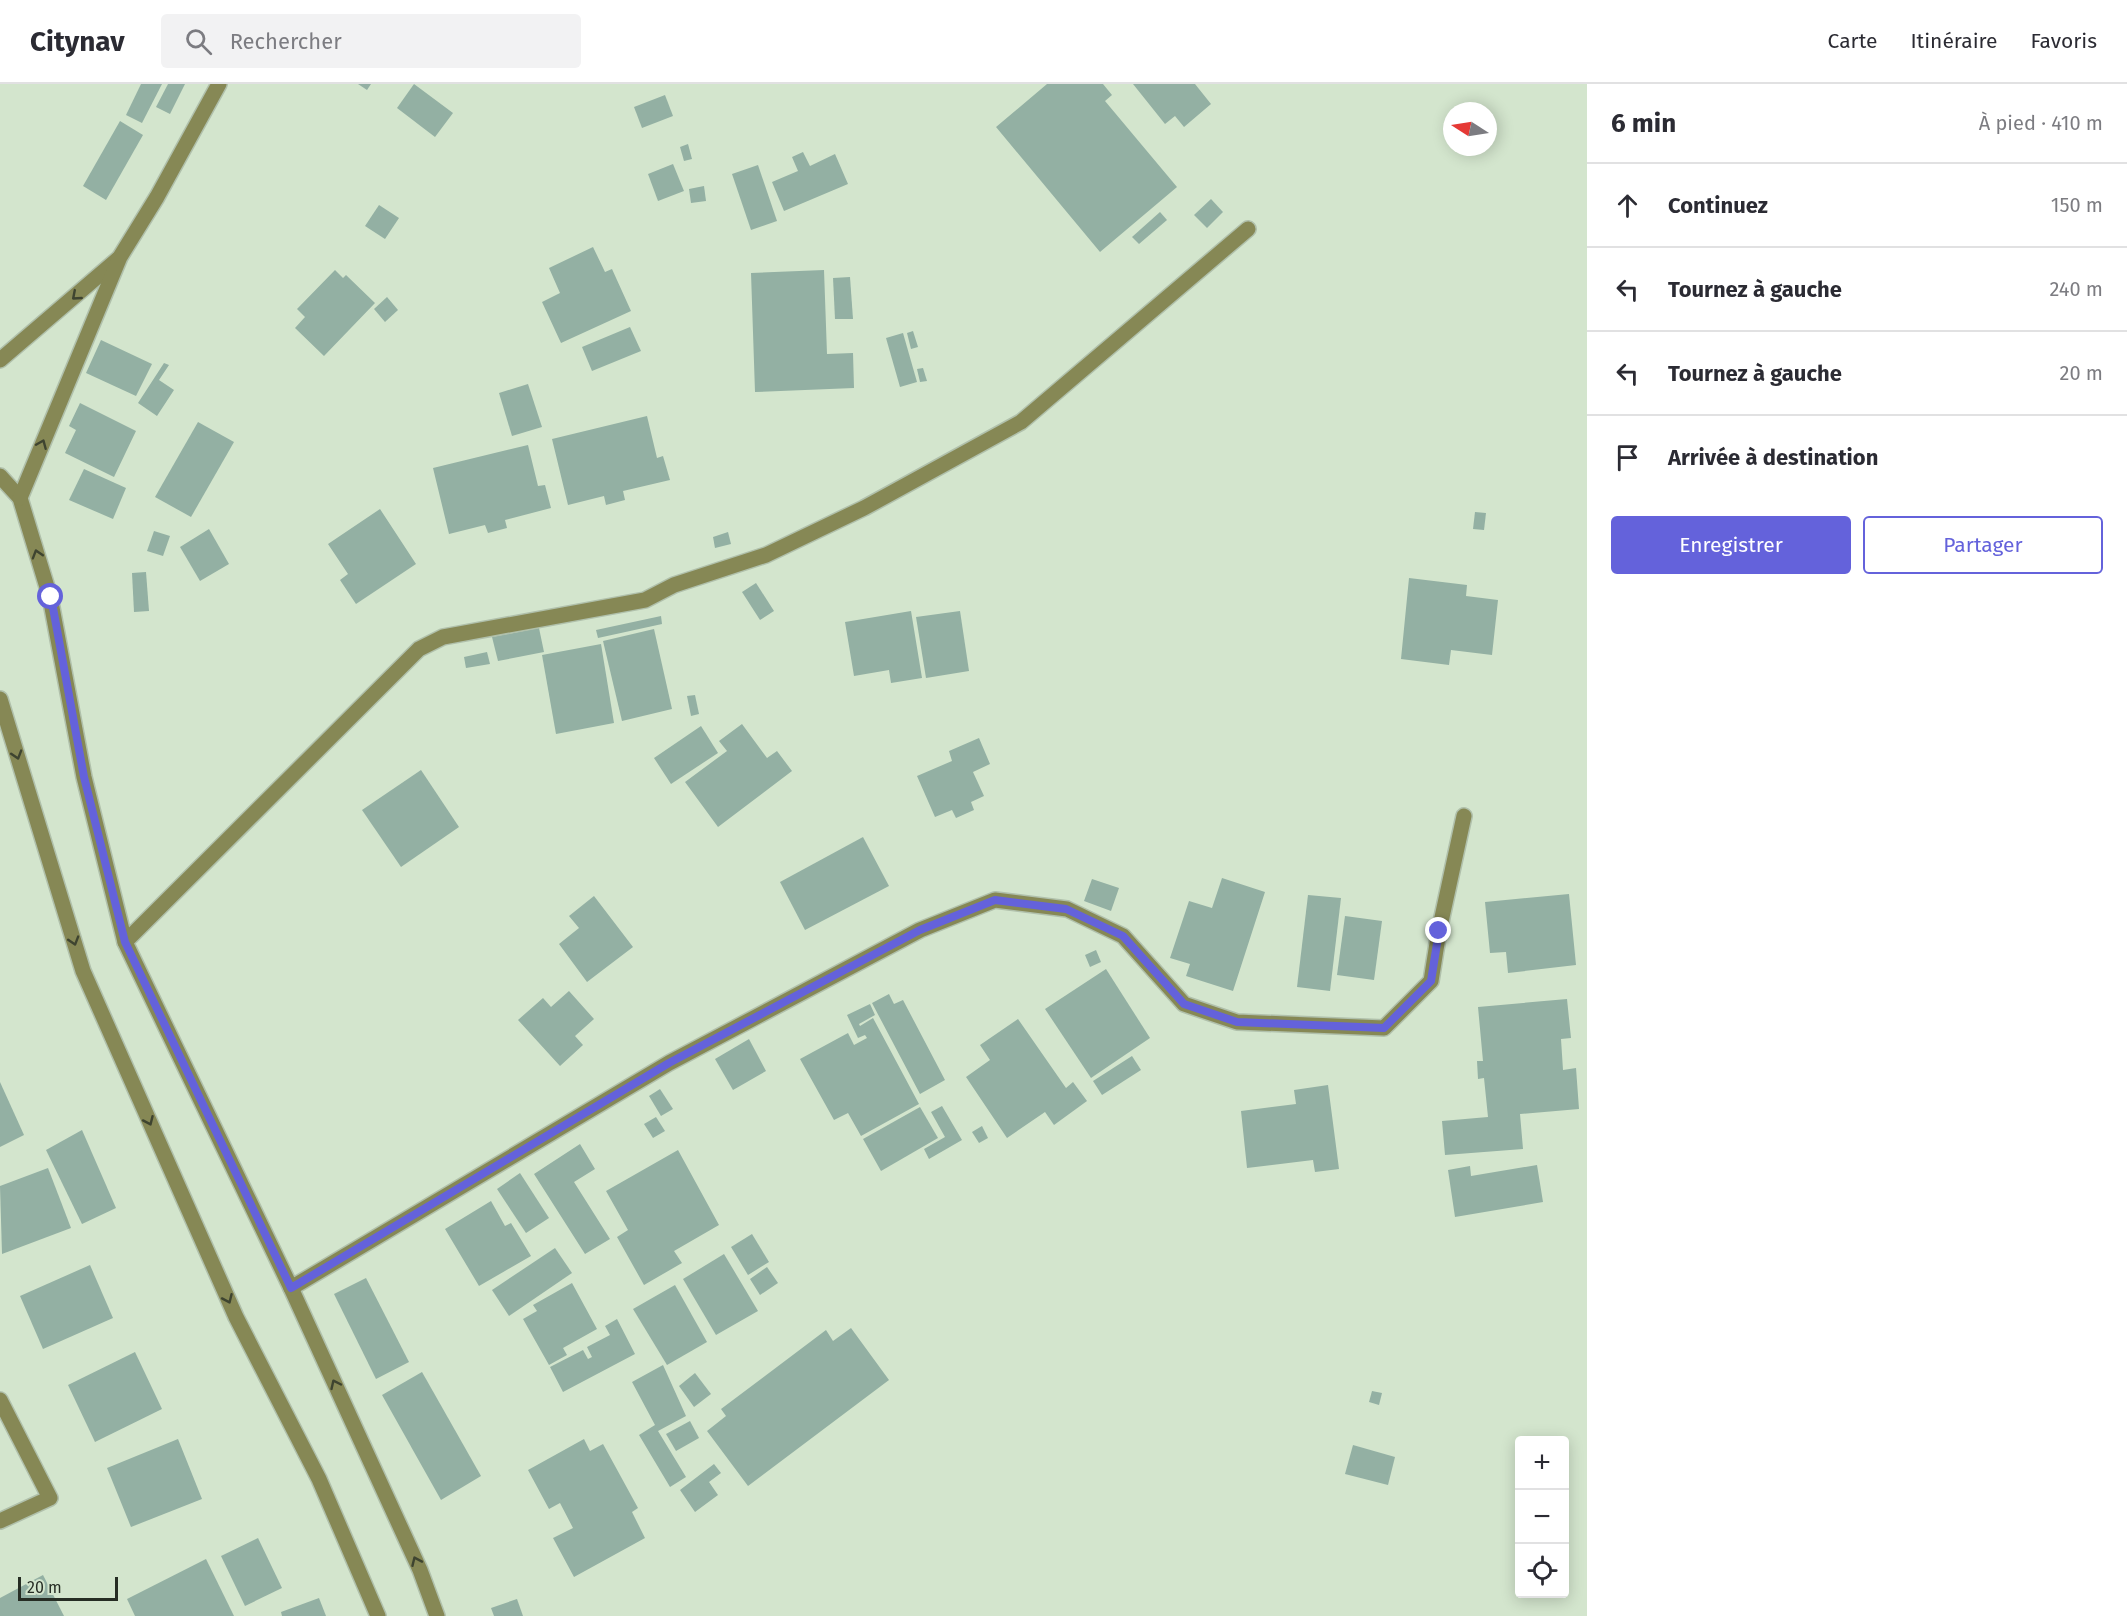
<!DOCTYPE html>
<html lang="fr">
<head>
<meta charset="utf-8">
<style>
  :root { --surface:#fff; --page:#f2f2f3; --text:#2b2b33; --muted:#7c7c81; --line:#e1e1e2; --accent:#6462db }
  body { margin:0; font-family:"Fira Sans",sans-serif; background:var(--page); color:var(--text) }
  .controls { position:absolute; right:18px; bottom:18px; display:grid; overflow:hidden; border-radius:6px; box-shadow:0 3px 15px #0003 }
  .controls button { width:54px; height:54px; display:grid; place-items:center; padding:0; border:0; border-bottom:2px solid var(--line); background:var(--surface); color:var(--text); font:30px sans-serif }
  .compass { position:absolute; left:1443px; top:18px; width:54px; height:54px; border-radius:50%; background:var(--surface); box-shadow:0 3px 15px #0003; rotate:282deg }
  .scale { position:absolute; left:18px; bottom:15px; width:100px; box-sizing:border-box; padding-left:6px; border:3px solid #262d24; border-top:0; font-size:16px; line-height:21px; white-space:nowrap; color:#262d24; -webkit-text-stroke:4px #d3e5cd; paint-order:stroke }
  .stop { position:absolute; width:18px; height:18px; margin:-14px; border:4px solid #6462db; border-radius:50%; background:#fff }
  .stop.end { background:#6462db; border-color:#fff; box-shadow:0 2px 6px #0008 }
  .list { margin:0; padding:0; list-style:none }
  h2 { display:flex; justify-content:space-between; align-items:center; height:78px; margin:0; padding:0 24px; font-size:26px }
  h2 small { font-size:20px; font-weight:400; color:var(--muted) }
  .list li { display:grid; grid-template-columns:39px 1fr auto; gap:18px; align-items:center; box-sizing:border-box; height:84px; padding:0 24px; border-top:2px solid var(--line) }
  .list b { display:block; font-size:22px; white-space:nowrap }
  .list em { font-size:20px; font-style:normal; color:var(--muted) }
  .actions { display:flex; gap:12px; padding:18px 24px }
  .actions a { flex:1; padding:14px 0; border:2px solid var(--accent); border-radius:6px; text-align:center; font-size:21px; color:var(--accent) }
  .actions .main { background:var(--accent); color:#fff }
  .icon { flex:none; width:33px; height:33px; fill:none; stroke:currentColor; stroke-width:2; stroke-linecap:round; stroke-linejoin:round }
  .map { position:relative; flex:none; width:1587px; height:1532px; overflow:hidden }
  header { display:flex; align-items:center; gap:36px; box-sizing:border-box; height:84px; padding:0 30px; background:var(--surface); border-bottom:2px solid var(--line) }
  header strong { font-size:28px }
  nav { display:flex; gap:33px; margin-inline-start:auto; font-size:21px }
  .search { width:420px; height:54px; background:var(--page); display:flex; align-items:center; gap:15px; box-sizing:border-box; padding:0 21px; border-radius:6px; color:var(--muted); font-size:22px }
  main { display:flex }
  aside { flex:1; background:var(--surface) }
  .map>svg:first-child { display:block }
  .building { fill:#93b0a3 }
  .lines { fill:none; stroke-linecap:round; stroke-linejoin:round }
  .minor-casing { stroke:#b0c0ab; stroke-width:18 }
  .minor { stroke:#868855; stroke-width:15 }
  .oneway { stroke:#3e4430 }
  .route { stroke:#6462db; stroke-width:8 }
</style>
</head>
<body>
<header>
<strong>Citynav</strong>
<div class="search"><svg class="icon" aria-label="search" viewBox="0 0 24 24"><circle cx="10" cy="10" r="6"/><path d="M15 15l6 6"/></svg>Rechercher</div>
<nav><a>Carte</a><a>Itinéraire</a><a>Favoris</a></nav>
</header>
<main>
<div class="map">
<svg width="1587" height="1532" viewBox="0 0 1587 1532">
  <rect width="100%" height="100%" fill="#d3e5cd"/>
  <g class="building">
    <path d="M141 0H162L142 39 126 31Z"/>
    <path d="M168 0H185L170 30 156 23Z"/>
    <path d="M358 0H371L367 6Z"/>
    <path d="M414 0 453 29 435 53 397 24Z"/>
    <path d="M1047 0H1103L1112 11 1105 17 1177 103 1100 168 996 43Z"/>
    <path d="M1133 0H1195L1211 20 1184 43 1175 32 1165 40Z"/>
    <path d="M665 11 673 32 642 44 634 23Z"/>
    <path d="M120 37 143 51 106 116 83 102Z"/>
    <path d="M688 60 692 75 684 77 680 63Z"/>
    <path d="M803 68 810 82 835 70 848 100 784 127 772 98 798 87 792 73Z"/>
    <path d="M673 80 684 107 658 117 648 90Z"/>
    <path d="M758 81 777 137 751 146 732 90Z"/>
    <path d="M704 102 706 117 691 119 689 105Z"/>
    <path d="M1211 115 1223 128 1207 144 1194 131Z"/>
    <path d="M379 121 399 134 385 155 365 142Z"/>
    <path d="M1160 128 1167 136 1139 160 1132 153Z"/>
    <path d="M593 163 605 188 612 185 631 227 561 259 542 218 560 209 549 184Z"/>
    <path d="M335 186 343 194 346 191 375 219 324 272 295 244 305 233 297 225Z"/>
    <path d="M824 186 827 270 853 269 854 304 755 308 751 189Z"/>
    <path d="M850 193 853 235H835L833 194Z"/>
    <path d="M387 213 398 226 385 238 374 225Z"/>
    <path d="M630 243 641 267 592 287 582 263Z"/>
    <path d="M913 247 918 263 911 265 907 249Z"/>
    <path d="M903 249 917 298 900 303 886 254Z"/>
    <path d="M101 256 152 280 136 312 86 289Z"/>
    <path d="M164 279 169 281 159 296 174 306 157 332 138 319Z"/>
    <path d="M923 284 927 297 920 298 917 285Z"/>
    <path d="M528 300 542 343 512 352 499 309Z"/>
    <path d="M80 319 136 347 114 393 65 369 76 346 69 342Z"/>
    <path d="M647 332 657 374 663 372 670 396 623 407 625 416 606 421 604 412 568 421 552 355Z"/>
    <path d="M198 338 234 358 191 433 155 413Z"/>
    <path d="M528 361 538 402 545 401 551 424 505 436 507 444 488 449 485 441 449 450 433 384Z"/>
    <path d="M84 385 126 404 113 435 69 416Z"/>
    <path d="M380 425 416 480 356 520 340 496 348 490 328 460Z"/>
    <path d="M1475 428 1486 429 1484 446 1473 445Z"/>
    <path d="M209 445 229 480 200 497 180 463Z"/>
    <path d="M154 447 170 452 163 472 147 467Z"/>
    <path d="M728 448 731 460 715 464 713 453Z"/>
    <path d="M146 488 149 527 134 528 132 489Z"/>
    <path d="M1409 494 1467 501 1466 512 1498 516 1492 571 1451 566 1449 581 1401 575Z"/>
    <path d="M756 499 774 527 760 536 742 508Z"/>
    <path d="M911 527 922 594 891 599 889 586 854 592 845 538Z"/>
    <path d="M960 527 969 587 926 594 916 533Z"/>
    <path d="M661 532 662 540 598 554 596 546Z"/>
    <path d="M539 544 544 568 498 577 492 553Z"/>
    <path d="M654 545 672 625 622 637 603 557Z"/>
    <path d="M601 560 614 639 556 650 542 571Z"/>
    <path d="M487 568 490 580 466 584 464 573Z"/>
    <path d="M695 611 699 630 691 632 687 612Z"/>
    <path d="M742 640 767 674 777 667 792 687 718 743 685 698 727 667 719 657Z"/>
    <path d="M701 642 718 669 671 700 654 674Z"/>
    <path d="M979 654 990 680 973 688 984 712 971 718 974 726 956 734 952 726 935 733 917 692 952 677 949 667Z"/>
    <path d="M421 686 459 743 401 783 362 726Z"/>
    <path d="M863 753 889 802 805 846 780 798Z"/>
    <path d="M1222 794 1265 808 1233 907 1186 892 1190 880 1170 874 1189 817 1212 824Z"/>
    <path d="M1092 795 1119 804 1111 827 1084 817Z"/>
    <path d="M1569 810 1576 881 1508 889 1506 868 1490 869 1485 818Z"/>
    <path d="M1308 811 1341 814 1330 907 1297 903Z"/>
    <path d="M594 812 633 863 587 898 559 860 579 844 569 832Z"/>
    <path d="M1345 832 1382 837 1374 896 1337 891Z"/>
    <path d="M1096 866 1101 878 1090 883 1085 871Z"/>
    <path d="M1106 885 1150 954 1091 994 1045 925Z"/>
    <path d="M569 907 594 935 575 952 583 961 560 982 518 936 543 914 551 923Z"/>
    <path d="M889 910 894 920 903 916 945 996 920 1010 872 919Z"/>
    <path d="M1567 915 1571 954 1561 955 1563 986 1576 984 1579 1025 1520 1030 1523 1065 1445 1071 1442 1037 1488 1033 1484 994 1478 995 1477 977H1483L1478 923Z"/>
    <path d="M870 920 875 931 859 940 860 942 873 934 919 1020 861 1052 848 1029 834 1036 800 975 848 949 854 961 867 954 865 951 858 954 847 931Z"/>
    <path d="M1018 935 1066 1004 1073 998 1087 1017 1054 1041 1045 1028 1007 1054 966 993 990 976 980 961Z"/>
    <path d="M749 955 766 987 733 1006 715 975Z"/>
    <path d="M1132 972 1141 986 1102 1011 1093 997Z"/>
    <path d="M0 998 24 1051 0 1063Z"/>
    <path d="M1328 1001 1339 1085 1315 1088 1313 1076 1247 1084 1241 1027 1296 1020 1294 1006Z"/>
    <path d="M660 1005 673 1025 661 1032 649 1012Z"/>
    <path d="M942 1022 962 1056 929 1075 924 1065 945 1053 931 1028Z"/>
    <path d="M920 1023 938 1054 881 1087 863 1055Z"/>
    <path d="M656 1033 665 1047 653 1054 644 1040Z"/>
    <path d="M982 1042 988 1054 979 1059 972 1048Z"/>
    <path d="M82 1046 116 1124 82 1140 46 1066Z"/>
    <path d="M580 1060 595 1085 574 1098 610 1155 585 1170 534 1090Z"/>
    <path d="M678 1066 719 1141 674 1167 682 1179 644 1201 617 1153 628 1146 606 1107Z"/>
    <path d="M1537 1081 1543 1118 1455 1133 1448 1086 1470 1082 1471 1092Z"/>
    <path d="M48 1084 71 1144 2 1170 0 1102Z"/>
    <path d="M520 1089 549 1134 526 1149 497 1105Z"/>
    <path d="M491 1117 505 1142 511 1139 531 1172 479 1202 445 1145Z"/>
    <path d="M752 1150 769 1178 748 1191 731 1163Z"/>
    <path d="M555 1164 572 1189 509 1232 492 1206Z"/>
    <path d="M724 1170 758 1227 716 1251 683 1195Z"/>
    <path d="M90 1181 113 1234 43 1265 20 1212Z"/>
    <path d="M767 1183 778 1199 760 1211 750 1195Z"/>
    <path d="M366 1194 409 1278 376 1295 334 1210Z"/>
    <path d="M572 1199 597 1245 563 1264 567 1271 549 1281 523 1235 537 1227 533 1221Z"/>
    <path d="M675 1201 707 1258 667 1281 633 1225Z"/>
    <path d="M617 1235 635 1270 563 1308 550 1283 583 1266 588 1275 592 1273 587 1263 610 1251 605 1242Z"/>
    <path d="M851 1244 889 1296 748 1402 707 1347 726 1332 721 1325 826 1246 833 1257Z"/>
    <path d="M135 1268 162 1325 95 1358 68 1301Z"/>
    <path d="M663 1281 686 1332 658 1347 686 1393 670 1403 639 1351 655 1341 632 1298Z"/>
    <path d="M422 1288 481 1392 441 1416 382 1311Z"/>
    <path d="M695 1289 711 1310 694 1323 679 1302Z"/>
    <path d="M1372 1307 1382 1309 1379 1321 1369 1318Z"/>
    <path d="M690 1337 699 1354 676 1367 666 1350Z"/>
    <path d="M178 1355 202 1415 131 1443 107 1384Z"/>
    <path d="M584 1355 590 1367 603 1360 638 1424 632 1428 645 1454 574 1493 553 1454 573 1444 560 1419 549 1425 528 1386Z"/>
    <path d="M1353 1361 1395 1373 1388 1401 1345 1390Z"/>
    <path d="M714 1380 721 1389 709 1398 718 1411 695 1428 680 1406Z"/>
    <path d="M258 1454 282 1504 245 1522 221 1472Z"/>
    <path d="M206 1475 234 1532H135L127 1515Z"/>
    <path d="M43 1491 64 1532H0V1514Z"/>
    <path d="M319 1514 326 1532H282L281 1528Z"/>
    <path d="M517 1515 523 1532H494L491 1524Z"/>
  </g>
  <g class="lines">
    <defs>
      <g id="minor">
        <path d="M0 276 118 175"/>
        <path d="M0 392 20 414 50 513 84 693 125 858 291 1204 420 1486 437 1532"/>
        <path d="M20 414 120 173 157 113 219 0"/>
        <path d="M0 615 83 887 236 1233 319 1395 378 1532"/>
        <path d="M125 858 419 565 443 553 645 516 674 501 766 471 864 424 1021 338 1248 145"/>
        <path d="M291 1204 669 979 920 846 995 816 1067 825 1123 852 1184 920 1237 938 1384 944 1431 897 1439 847 1464 732"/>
        <path d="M0 1316 50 1414 0 1437"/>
      </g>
    </defs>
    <use href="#minor" class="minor-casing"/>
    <use href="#minor" class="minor"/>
  </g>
  <defs><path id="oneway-chevron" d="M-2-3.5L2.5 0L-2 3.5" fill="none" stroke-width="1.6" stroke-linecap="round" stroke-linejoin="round" transform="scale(1.5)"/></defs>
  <g class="oneway">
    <use href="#oneway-chevron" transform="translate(76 212) rotate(139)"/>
    <use href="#oneway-chevron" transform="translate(42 360) rotate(-67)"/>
    <use href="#oneway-chevron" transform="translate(37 470) rotate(-107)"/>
    <use href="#oneway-chevron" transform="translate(17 671) rotate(73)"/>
    <use href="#oneway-chevron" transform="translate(74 857) rotate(73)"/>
    <use href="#oneway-chevron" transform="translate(149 1037) rotate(66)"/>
    <use href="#oneway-chevron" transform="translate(228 1215) rotate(66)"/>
    <use href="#oneway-chevron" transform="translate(335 1300) rotate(-115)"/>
    <use href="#oneway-chevron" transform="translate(416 1477) rotate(-114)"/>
  </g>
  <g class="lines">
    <path class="route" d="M51 513 84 693 125 858 291 1204 669 979 920 846 995 816 1066 825 1123 852 1184 920 1237 938 1384 944 1431 897 1439 847"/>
  </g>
</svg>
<div class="controls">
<button>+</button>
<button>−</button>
<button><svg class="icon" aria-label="locate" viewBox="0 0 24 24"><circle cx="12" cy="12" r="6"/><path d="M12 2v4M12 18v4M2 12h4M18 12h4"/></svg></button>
</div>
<svg class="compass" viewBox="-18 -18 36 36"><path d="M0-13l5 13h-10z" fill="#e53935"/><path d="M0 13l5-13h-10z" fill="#7c7c81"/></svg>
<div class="scale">20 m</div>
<div class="stop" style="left:51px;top:513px"></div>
<div class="stop end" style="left:1439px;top:847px"></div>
</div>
<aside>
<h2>6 min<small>À pied · 410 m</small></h2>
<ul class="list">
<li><svg class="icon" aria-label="ahead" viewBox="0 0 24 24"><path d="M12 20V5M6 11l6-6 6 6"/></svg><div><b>Continuez</b></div><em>150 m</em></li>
<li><svg class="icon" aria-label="left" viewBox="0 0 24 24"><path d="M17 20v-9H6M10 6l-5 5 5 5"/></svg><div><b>Tournez à gauche</b></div><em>240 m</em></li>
<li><svg class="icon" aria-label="left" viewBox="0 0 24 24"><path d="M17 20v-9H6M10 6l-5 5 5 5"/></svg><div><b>Tournez à gauche</b></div><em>20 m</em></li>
<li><svg class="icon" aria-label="arrive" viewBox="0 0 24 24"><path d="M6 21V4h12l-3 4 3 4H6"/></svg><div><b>Arrivée à destination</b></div></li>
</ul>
<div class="actions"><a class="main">Enregistrer</a><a>Partager</a></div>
</aside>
</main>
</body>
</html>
